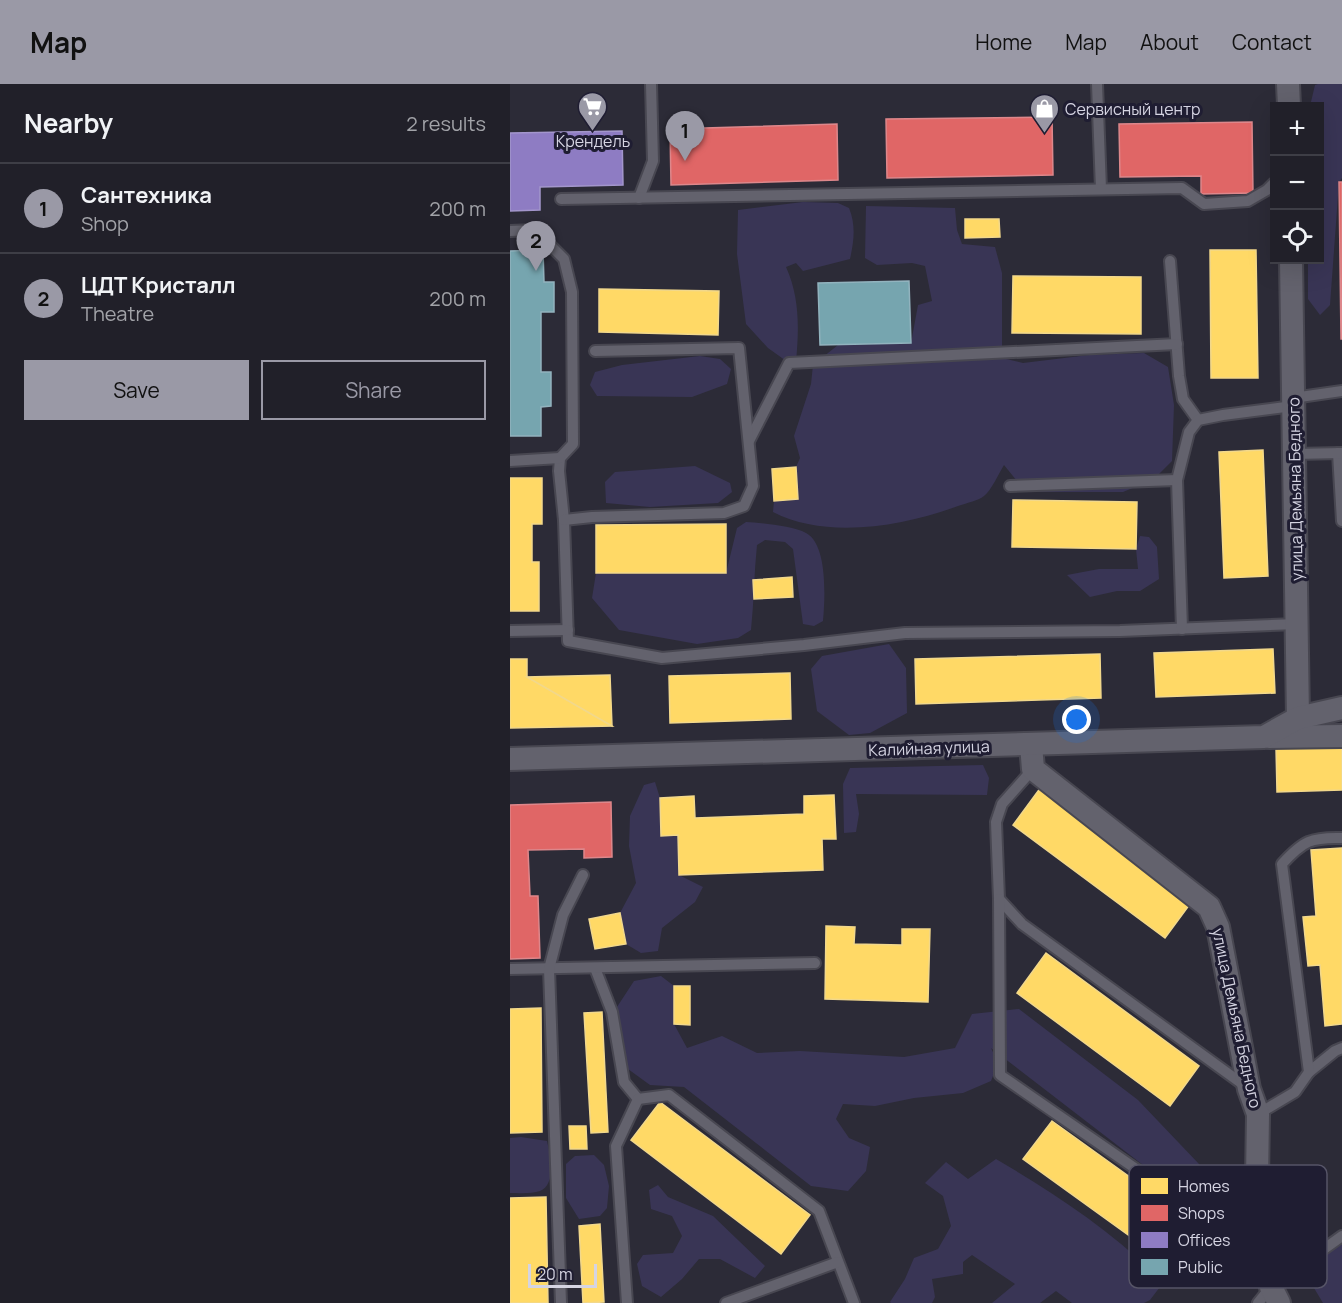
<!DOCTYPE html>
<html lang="en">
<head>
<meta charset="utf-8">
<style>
  :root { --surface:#212029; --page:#2d2d35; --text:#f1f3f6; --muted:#a2a3a8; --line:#3e3e46; --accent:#9a99a6 }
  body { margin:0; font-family:Manrope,sans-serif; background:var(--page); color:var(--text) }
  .controls { position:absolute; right:18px; top:18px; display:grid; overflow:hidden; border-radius:0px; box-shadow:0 6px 24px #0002 }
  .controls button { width:54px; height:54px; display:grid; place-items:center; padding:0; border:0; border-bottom:2px solid var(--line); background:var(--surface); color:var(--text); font:30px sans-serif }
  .scale { position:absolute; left:18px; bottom:15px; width:69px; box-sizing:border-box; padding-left:6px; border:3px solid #d5d4e2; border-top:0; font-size:16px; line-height:21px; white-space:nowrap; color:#d5d4e2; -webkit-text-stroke:4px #1f1d32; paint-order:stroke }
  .you { position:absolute; left:567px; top:636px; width:21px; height:21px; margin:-15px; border:4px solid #fff; border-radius:50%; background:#1a73e8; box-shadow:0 0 0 9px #1a73e833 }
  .badge { display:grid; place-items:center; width:39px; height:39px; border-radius:50%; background:var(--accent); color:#111; font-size:20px; font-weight:700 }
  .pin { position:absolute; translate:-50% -50px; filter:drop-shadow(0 2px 3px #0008) }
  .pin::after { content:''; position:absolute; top:32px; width:21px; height:18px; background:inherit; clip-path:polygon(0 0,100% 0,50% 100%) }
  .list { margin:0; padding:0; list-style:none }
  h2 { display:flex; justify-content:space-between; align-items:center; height:78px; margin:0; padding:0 24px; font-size:26px }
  h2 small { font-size:20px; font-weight:400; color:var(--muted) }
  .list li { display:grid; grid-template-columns:39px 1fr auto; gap:18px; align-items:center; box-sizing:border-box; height:90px; padding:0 24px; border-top:2px solid var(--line) }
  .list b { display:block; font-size:22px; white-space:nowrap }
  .list p { margin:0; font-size:20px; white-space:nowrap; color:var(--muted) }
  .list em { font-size:20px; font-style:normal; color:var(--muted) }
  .actions { display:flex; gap:12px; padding:18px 24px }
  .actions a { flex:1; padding:14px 0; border:2px solid var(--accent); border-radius:0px; text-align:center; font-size:21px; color:var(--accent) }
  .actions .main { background:var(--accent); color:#111 }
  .icon { flex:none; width:33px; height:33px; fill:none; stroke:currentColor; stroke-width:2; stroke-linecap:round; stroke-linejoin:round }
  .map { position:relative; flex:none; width:832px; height:1219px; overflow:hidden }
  header { display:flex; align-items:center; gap:36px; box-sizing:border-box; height:84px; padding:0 30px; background:var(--accent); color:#111 }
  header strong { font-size:28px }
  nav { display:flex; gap:33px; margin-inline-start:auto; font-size:21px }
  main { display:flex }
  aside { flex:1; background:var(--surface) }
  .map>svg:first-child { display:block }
  .green { fill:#393555 }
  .homes { fill:#ffd966; stroke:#f2d88b; stroke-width:1.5 }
  .shops { fill:#e06666; stroke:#dd878b; stroke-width:1.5 }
  .offices { fill:#8e7cc3; stroke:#a396cc; stroke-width:1.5 }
  .public { fill:#76a5af; stroke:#92b3be; stroke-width:1.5 }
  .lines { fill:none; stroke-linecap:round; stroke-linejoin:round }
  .service-casing { stroke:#484751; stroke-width:14 }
  .minor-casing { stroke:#484751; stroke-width:26 }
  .service { stroke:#63626d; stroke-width:10 }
  .minor { stroke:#63626d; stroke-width:22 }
  .labels { text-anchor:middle; stroke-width:6; stroke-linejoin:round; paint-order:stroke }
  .poi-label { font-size:16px; fill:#d5d4e2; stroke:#1f1d32; text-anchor:start }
  .street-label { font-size:16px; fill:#d5d4e2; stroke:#1f1d32 }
  .key { fill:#1f1d32; stroke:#565467; stroke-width:1.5 }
  .key-label { font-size:16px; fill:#d5d4e2 }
</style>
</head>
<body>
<header>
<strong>Map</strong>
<nav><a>Home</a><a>Map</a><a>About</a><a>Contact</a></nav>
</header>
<main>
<aside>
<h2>Nearby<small>2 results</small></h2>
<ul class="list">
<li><span class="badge">1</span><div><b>Сантехника</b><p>Shop</p></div><em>200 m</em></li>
<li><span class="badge">2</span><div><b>ЦДТ Кристалл</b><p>Theatre</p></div><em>200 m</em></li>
</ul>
<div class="actions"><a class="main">Save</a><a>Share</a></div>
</aside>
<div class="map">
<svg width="832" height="1219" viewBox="0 0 832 1219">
  <rect width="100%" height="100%" fill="#2c2b37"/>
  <g class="green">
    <path d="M808 0H832V94L829 98 820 221 810 231 798 215V176H810V22H800L805 1Z"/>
    <path d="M293 118 328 119 339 124C346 141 344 157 340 175L293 187 286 179 276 183C290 214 289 245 286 278L279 279 258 264 236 240 227 170 228 126Z"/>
    <path d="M356 122 445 124 447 146 452 160 485 163 492 189V274L513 279 579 271 634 269 658 283 664 321 662 377 644 395 613 408H516L494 381C489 389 481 407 474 412 468 417 456 419 448 422 394 442 317 456 263 428L264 417 288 415 286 383 290 374 284 352 301 300 303 281 328 261 401 259 408 221 422 217 415 182 402 179 367 181 355 174Z"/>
    <path d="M190 272 210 275 221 285 217 300 182 313 87 312 80 301 85 288 112 281Z"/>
    <path d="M185 382 220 399 222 408 208 419 140 423 96 419 95 398 105 388Z"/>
    <path d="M236 438C252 439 283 442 296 449 318 460 315 516 313 537L304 542 293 540 283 465 275 458 255 456 247 461C244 489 244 517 241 546L228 554 187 560 109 546 82 514 86 489H216L227 444Z"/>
    <path d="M630 452 639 453 647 463 649 495 630 507H607L580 513 557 491 589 485H628L626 465Z"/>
    <path d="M379 560 396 584 397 629 360 649 339 651 307 627 301 585 312 572Z"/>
    <path d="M473 681 479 694 477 711 346 710 349 730 346 748 334 749 333 700 340 684Z"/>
    <path d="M145 698 150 714 151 752 168 751 169 791 193 803 185 818 152 844 148 867 131 869 116 860 110 829 126 799 119 762 120 732 134 701Z"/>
    <path d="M151 892 164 902V940L177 964 212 952 247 969 290 967 394 973 445 964 462 930 509 925 628 1016 689 1080 707 1103 705 1118 699 1123 655 1098 481 964 488 979 481 997 453 1009 404 1014 365 1022 333 1020 326 1035 339 1054 360 1063 356 1087 338 1107 301 1102 174 1003 140 1001 118 985 107 923 124 897Z"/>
    <path d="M11 1053 37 1057C40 1070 47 1100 30 1107 22 1110 9 1109 0 1109V1054Z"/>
    <path d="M84 1071 94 1081 99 1102 97 1124 90 1132 69 1135 56 1114V1080L65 1072Z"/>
    <path d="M486 1075C544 1109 607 1150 653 1199L640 1216 634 1219H562L546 1207 530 1219H482L505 1200 462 1171 453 1178V1190L422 1195 425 1213 422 1219H381L380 1218 395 1195 404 1174 428 1165 441 1142 433 1112 415 1099 436 1078 458 1095Z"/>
    <path d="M148 1101 158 1113 203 1132 255 1182 245 1194 210 1175H189L172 1195 151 1213 132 1202 127 1180 133 1171 163 1169 172 1152 162 1132 141 1125 139 1106Z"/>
    <path d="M832 1160V1219H813L801 1199 815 1170Z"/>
  </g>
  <g class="homes">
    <path d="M455 135H489L490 153 455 154Z"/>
    <path d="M700 166H746L748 294H701Z"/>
    <path d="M503 192 631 193V250L502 249Z"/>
    <path d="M89 205 209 207 208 251 89 248Z"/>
    <path d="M753 366 758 492 714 494 709 368Z"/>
    <path d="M286 383 288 415 264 417 262 385Z"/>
    <path d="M0 394H32V440H22V478H29V527H0Z"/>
    <path d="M503 416 627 418 626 465 502 463Z"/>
    <path d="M216 440V489H86V441Z"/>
    <path d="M282 493 283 513 244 515 243 496Z"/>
    <path d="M763 565 765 609 646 613 644 569Z"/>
    <path d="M590 570 591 614 406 620 405 575Z"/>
    <path d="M0 575H17V593L102 642 0 644Z"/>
    <path d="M280 589 281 635 160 639 159 592Z"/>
    <path d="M100 591 102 642 17 593Z"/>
    <path d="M832 662V706L767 708 766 664Z"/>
    <path d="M531 703 683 816 655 854 503 741Z"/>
    <path d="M324 711 326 755H312L313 786 169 791 168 751 151 752 150 714 184 712 185 734 294 730V712Z"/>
    <path d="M832 764V940L815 942 810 881 798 882 793 833 806 832 801 766Z"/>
    <path d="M110 829 116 860 85 865 79 835Z"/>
    <path d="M316 842 345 843 344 860 392 861V845H420L418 918 315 915Z"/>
    <path d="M536 869 689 982 660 1022 507 909Z"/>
    <path d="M164 902H180V941L164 940Z"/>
    <path d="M31 924 32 1048 0 1049V925Z"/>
    <path d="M92 928 98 1048 81 1049 74 929Z"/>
    <path d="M150 1018 300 1131 271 1170 121 1056Z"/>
    <path d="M542 1037 692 1145 664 1184 513 1075Z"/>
    <path d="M59 1042H76L77 1065H60Z"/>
    <path d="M36 1113 38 1219H0V1114Z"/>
    <path d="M90 1140 94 1218 73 1219 69 1142Z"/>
  </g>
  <g class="shops">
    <path d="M542 33 543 91 377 94 376 35Z"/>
    <path d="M742 38 743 109 691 110V92L610 93 609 40Z"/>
    <path d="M327 40 328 96 161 101 160 45Z"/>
    <path d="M829 98H832V255H831Z"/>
    <path d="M101 718 102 773 74 774V765L18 766 20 812H28L30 874 0 875V721Z"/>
  </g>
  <path class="offices" d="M112 47 113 101 30 103V126L0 127V49Z"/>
  <g class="public">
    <path d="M33 166 34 198H44V228H31V288H41V322L31 323V352H0V167Z"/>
    <path d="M399 197 401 259 310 261 308 199Z"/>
  </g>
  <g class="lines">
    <defs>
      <g id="service">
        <path d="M587 0 591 105"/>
        <path d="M129 114 143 77 141 0"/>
        <path d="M51 115 672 104 694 120 738 117 757 106 764 99"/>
        <path d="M0 147 25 146 54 175 62 208 63 360 50 374 49 387 54 436 58 557 152 574 294 561 395 549 610 547 787 540"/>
        <path d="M660 177 669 292 673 315 688 336"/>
        <path d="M783 314 832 307"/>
        <path d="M239 357 279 279 667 260"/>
        <path d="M828 369 832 437"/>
        <path d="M784 370 832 369"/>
        <path d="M0 377 50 374"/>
        <path d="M500 402 667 396"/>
        <path d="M54 436 82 433 214 429 234 422 243 402 229 264 85 267"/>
        <path d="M672 545 667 396 679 348 688 336 713 331 783 322"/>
        <path d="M0 547 58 546"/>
        <path d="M523 685 492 720 486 738 489 815 512 840 738 1004"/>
        <path d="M489 815 490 991 755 1174"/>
        <path d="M85 884 102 928 114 998 128 1015"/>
        <path d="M0 885 305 879"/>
        <path d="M799 988 825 967 832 964"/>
        <path d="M128 1015 159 1011 309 1127 344 1219"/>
        <path d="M748 1030 785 1008 799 988 772 780C793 757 801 753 832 754"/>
        <path d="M51 1219 39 885 53 831 73 791"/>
        <path d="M117 1219 106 1062 128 1015"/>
        <path d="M216 1219 328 1178"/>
        <path d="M748 1219 761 1203 832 1152"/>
      </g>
      <g id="minor">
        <path d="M778 0 779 22"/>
        <path d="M781 176 788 634"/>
        <path d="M759 653 832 652"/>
        <path d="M521 661 523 685 699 823 708 843 739 1005 748 1030 747 1096 755 1174 761 1203 769 1219"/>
        <path d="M0 675 754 653 788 634 832 624"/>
      </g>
    </defs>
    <use href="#service" class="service-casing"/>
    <use href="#minor" class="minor-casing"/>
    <use href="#service" class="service"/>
    <use href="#minor" class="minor"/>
  </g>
  <defs>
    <symbol id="supermarket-pin" viewBox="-11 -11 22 30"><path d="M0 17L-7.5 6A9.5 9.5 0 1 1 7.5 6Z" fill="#9a99a6" stroke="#1f1d32"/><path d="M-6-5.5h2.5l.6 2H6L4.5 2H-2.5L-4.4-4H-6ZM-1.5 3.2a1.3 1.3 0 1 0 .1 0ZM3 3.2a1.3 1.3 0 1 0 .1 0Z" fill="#fff"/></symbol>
    <symbol id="shop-pin" viewBox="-11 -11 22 30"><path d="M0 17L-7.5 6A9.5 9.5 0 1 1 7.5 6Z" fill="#9a99a6" stroke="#1f1d32"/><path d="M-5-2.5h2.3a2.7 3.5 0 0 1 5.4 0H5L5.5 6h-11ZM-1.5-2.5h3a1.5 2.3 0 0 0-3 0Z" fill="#fff"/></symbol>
  </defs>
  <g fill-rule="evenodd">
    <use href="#supermarket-pin" x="66" y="6" width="33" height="45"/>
    <use href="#shop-pin" x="518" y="8" width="33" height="45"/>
  </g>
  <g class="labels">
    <g class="poi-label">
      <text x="555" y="31">Сервисный центр</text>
      <text x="83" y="63" text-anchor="middle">Крендель</text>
    </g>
    <g class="street-label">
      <text transform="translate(785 405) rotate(-91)" y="6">улица Демьяна Бедного</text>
      <text transform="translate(419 664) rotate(-2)" y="6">Калийная улица</text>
      <text transform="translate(727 934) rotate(78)" y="6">улица Демьяна Бедного</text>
    </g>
  </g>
  <rect x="619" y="1081" width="198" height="123" rx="9" class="key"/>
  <rect x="631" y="1094" width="27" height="16" fill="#ffd966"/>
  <rect x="631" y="1121" width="27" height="16" fill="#e06666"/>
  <rect x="631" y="1148" width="27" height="16" fill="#8e7cc3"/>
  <rect x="631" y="1175" width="27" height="16" fill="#76a5af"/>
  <g class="key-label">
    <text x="668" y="1108">Homes</text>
    <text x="668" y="1135">Shops</text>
    <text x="668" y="1162">Offices</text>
    <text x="668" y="1189">Public</text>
  </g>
</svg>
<div class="controls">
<button>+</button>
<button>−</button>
<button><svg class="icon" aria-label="locate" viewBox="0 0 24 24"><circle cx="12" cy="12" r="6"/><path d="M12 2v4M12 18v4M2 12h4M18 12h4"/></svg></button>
</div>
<div class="scale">20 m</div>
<div class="you"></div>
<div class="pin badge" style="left:175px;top:77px">1</div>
<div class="pin badge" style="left:26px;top:187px">2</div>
</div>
</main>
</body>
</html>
